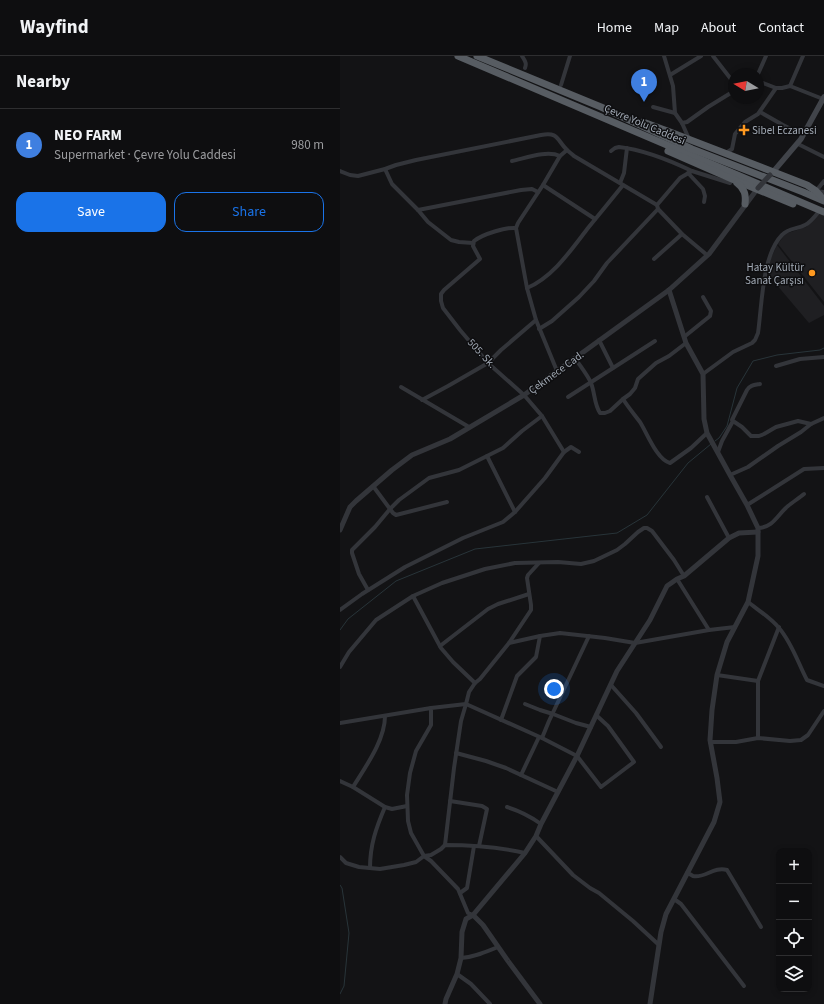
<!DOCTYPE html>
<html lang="en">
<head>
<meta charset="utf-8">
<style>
  :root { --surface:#0e0e10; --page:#171719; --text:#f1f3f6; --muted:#9b9c9f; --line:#2e2e30; --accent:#1a73e8 }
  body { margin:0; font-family:"Source Sans 3",sans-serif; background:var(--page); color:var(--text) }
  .controls { position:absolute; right:12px; bottom:12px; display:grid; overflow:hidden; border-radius:8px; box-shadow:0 2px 6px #0003 }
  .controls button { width:36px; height:36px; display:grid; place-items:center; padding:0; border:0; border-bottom:1px solid var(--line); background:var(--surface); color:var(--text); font:20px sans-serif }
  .compass { position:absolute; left:388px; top:12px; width:36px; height:36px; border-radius:50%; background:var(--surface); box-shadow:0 2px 6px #0003; rotate:280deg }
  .you { position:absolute; left:214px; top:633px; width:14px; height:14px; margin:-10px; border:3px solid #fff; border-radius:50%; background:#1a73e8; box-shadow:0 0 0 6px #1a73e833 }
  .badge { display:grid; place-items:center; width:26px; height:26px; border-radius:50%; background:var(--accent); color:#fff; font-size:13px; font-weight:700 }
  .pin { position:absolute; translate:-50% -33px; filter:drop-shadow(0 1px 2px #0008) }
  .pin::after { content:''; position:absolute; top:21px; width:14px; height:12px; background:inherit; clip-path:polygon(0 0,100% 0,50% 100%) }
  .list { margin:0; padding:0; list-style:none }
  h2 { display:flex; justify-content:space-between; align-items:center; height:52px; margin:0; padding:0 16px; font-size:17px }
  h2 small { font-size:13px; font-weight:400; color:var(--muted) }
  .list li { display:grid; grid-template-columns:26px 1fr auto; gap:12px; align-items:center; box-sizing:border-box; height:72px; padding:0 16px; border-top:1px solid var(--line) }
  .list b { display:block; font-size:15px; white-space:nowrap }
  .list p { margin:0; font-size:13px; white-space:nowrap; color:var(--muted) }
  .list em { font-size:13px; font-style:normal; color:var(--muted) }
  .actions { display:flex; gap:8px; padding:12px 16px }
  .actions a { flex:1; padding:9px 0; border:1px solid var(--accent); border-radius:12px; text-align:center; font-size:14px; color:var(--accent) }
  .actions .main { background:var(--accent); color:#fff }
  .icon { flex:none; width:22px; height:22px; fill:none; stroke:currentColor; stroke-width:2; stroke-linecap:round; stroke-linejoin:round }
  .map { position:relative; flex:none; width:484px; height:948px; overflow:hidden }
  header { display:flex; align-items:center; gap:24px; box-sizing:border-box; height:56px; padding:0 20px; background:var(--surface); border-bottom:1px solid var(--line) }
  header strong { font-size:19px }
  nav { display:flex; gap:22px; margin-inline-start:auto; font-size:14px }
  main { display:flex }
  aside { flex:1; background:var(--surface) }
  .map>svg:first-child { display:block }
  .built { fill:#1f1f22 }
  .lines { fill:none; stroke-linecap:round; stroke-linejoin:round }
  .stream { stroke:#283439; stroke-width:1 }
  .minor { stroke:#33353a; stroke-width:4 }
  .tertiary { stroke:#33353a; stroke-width:5 }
  .secondary { stroke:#41444a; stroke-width:5.5 }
  .trunk { stroke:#575c62; stroke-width:7 }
  .tertiary-bridge { stroke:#33353a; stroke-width:5 }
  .poi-dot { fill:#ff9920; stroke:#0e0e10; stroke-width:1.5 }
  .labels { text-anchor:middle; stroke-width:3; stroke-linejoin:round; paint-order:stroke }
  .street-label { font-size:11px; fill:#a3abb6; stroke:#0e0e10 }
  .poi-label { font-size:11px; fill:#a3abb6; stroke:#0e0e10; text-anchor:start }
</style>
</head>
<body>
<header>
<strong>Wayfind</strong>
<nav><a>Home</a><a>Map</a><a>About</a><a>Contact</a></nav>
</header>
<main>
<aside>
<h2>Nearby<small></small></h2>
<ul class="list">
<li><span class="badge" style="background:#3f7fe0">1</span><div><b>NEO FARM</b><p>Supermarket · Çevre Yolu Caddesi</p></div><em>980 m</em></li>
</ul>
<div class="actions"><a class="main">Save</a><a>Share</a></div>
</aside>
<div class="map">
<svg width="484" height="948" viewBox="0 0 484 948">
  <rect width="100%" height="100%" fill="#131315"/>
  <g class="built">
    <path d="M480 156 484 158V246L438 188 445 178 466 171Z"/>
    <path d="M437 189 484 250V259L469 267 425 215Z"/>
  </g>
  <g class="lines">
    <g class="stream">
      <path d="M375 385 379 382 387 370 397 332 413 305 437 299 480 294 484 292"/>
      <path d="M0 574 8 563 56 525 135 493 277 477 307 459 348 407 371 388"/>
      <path d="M0 829 2 832 9 877 4 930 0 938"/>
    </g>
    <g class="minor">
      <path d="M182 0C185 5 187 7 185 12"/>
      <path d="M324 0 333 30 335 57 342 67 349 83"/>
      <path d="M373 0 394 27"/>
      <path d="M418 18 426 0"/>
      <path d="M330 19 361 0"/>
      <path d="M418 25 436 32H442L450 30 483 43"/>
      <path d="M221 29 230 0"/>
      <path d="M450 30 463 0"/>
      <path d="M313 51 335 57"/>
      <path d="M420 56 443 69 463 79"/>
      <path d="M342 67 347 66 368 51 394 35"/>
      <path d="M458 88 484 101"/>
      <path d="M271 95 275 92 279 91C305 94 329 104 352 115"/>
      <path d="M386 97 392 93 395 78 405 66 418 58 436 32"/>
      <path d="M172 105C186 102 207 94 220 100"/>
      <path d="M45 113 52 128 78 154 88 166 111 184 119 186 133 187"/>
      <path d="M0 115 10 119 18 120 45 113 56 109 76 104 201 79C219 76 216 83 227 94 229 96 232 98 234 100L317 149"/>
      <path d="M348 117 363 133 365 140 364 146"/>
      <path d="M280 127 284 117 287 92"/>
      <path d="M203 129 255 163"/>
      <path d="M476 135 484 125"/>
      <path d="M476 135 484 136"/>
      <path d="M318 153 342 178 367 199"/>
      <path d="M78 154 181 134 192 133 198 136"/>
      <path d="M176 172C166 171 143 178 134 185L133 190 140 203 104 234 101 238V245L103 252 120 274 148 307 184 339 202 360 224 396"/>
      <path d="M314 203 342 178"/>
      <path d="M187 232C213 221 231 194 248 172 260 157 272 143 283 129"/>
      <path d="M199 273 212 265 239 241 254 225 267 207 318 153 317 149 340 122 352 115 390 127 392 123"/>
      <path d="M344 281 370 260 371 255 363 241"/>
      <path d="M259 284 273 312"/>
      <path d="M235 302C240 310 247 318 251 327 255 337 254 348 260 357H265L270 355 283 343 290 338 295 332 298 323 316 307 329 300 346 287"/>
      <path d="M436 310 460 303 484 301"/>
      <path d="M217 315 196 264 187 232 176 172 178 167 203 129 220 100 227 94"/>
      <path d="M363 318 393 296 412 287 415 284 418 277C422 249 422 199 442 179 448 172 458 173 465 169 471 166 476 159 480 154"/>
      <path d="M61 331 129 371"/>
      <path d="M228 341 315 285"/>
      <path d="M283 343C288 351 294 358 300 366 307 377 317 404 330 407L351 392 367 377"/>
      <path d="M82 344 108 330 148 307 161 294 196 264"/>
      <path d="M393 365 402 371 411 380H419L424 378 436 371 458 365 471 368"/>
      <path d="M378 396 382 385 393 365 392 364 407 334C410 329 414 329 420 328"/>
      <path d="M147 400 175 456"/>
      <path d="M390 419 408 411 438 390 461 376 471 368 484 362"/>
      <path d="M33 430 53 457 56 459 107 446"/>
      <path d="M367 441 389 482"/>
      <path d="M407 449 464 413 484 412"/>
      <path d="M418 472C433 472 438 458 448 450 453 446 459 442 464 438"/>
      <path d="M337 523 369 574"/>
      <path d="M28 534 19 518 12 497V494L35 471 50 453 59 444 89 422 119 414 163 392 182 375 202 360"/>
      <path d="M73 540 101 592 113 606 135 627"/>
      <path d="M408 546C418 554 431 562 439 572 452 587 458 607 467 624L484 630"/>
      <path d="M0 554 22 538 65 511 123 482 163 466 175 456 205 422 224 396 231 391 239 396"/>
      <path d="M169 587 191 554V549L187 522 188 519 199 507"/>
      <path d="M100 590 148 553 158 548 189 538"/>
      <path d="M0 611 9 596 36 564 73 540 102 527 145 513 175 507 218 506 241 508 254 505 277 494 285 488 298 476 304 472H307L312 475 334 504 344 520"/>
      <path d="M377 619 418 625"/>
      <path d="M271 629 296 657 321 691"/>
      <path d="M185 648 200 654 213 658 236 667 251 671"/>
      <path d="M161 664 177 620 196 601 200 580"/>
      <path d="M0 667 91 652"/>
      <path d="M202 682 209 665 249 580"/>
      <path d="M418 682V625L439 571"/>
      <path d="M370 686H396L418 682 450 685 461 684 468 679 484 655"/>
      <path d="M116 697 146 705 166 712 218 736"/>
      <path d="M181 719 199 681"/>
      <path d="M0 725 13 731 45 751 52 753 67 750"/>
      <path d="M13 731C26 710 45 684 45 660"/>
      <path d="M110 745 142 750 147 753 139 790"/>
      <path d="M167 751C180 755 190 760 201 768"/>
      <path d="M196 780 233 819 250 832 259 837 293 865 319 889"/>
      <path d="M105 789 114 712 121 665 126 648 129 636 135 627 140 623 169 587 200 580 220 577 265 582 295 587 369 574 395 571"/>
      <path d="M0 801 6 807 19 811 40 813 64 809 76 806 84 800 91 799 101 793 105 789C132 789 158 791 185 797"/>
      <path d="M30 812C30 789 36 772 45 751"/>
      <path d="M347 817C348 817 353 820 353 820 364 823 374 810 387 814L421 871"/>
      <path d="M120 837 127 832 134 790"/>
      <path d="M334 843 341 848 404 930"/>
      <path d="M133 859 128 857 118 833 91 805 84 800 71 777 68 765 67 739 70 717 76 695 91 669V652L126 648 202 682 237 700 261 731 294 706 268 670 256 659"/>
      <path d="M121 902C134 901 146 896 158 891"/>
      <path d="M117 918 131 928 150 948"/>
    </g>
    <g class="tertiary">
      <path d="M0 474 10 451 16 445 52 414 72 399 110 383 184 339 329 234 369 198 418 132"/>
      <path d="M133 859 143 869 168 905 200 948"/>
      <path d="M105 948 106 943 117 918 121 902 122 876 126 863 133 859 185 797 196 780 201 768 237 700 277 615 310 564 327 530 337 523 344 520 389 482 399 477 418 476"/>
      <path d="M310 948 321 876 326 858 374 766 380 746 377 722 370 684 372 654 377 619 387 586 408 546 418 500V472L407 449 390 419 367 377 364 363 363 318 346 287 329 234"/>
    </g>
    <path class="secondary" d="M433 116 461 83 484 41"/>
    <g class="trunk">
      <path d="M118 0 484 156"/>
      <path d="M137 0 261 51 352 93 463 136 484 145"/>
      <path d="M303 66 330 76 467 129 476 135 484 144"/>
      <path d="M328 95 392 123 453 148"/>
      <path d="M397 127C405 133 406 139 405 148"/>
    </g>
    <path class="tertiary-bridge" d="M418 132 430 119"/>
  </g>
  <g class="poi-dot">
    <path d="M402 68h4v4h4v4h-4v4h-4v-4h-4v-4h4z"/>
    <circle cx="472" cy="217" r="4"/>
  </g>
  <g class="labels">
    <g class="street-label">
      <text transform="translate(305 68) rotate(23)" y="4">Çevre Yolu Caddesi</text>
      <text transform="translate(142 297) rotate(47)" y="4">505. Sk.</text>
      <text transform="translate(216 316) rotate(-36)" y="4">Çekmece Cad.</text>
    </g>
    <g class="poi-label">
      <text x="412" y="78">Sibel Eczanesi</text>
      <text x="464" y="215" text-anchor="end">Hatay Kültür<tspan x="464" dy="13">Sanat Çarşısı</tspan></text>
    </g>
  </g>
</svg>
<div class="controls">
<button>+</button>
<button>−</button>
<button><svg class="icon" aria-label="locate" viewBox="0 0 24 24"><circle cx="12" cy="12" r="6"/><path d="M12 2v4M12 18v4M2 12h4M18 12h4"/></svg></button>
<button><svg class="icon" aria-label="layers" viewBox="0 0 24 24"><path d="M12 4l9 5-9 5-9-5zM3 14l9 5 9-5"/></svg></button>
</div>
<svg class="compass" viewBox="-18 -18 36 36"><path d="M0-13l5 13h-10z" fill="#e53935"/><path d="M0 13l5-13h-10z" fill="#9b9c9f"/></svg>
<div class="you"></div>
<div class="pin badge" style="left:304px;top:46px;background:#3f7fe0">1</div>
</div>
</main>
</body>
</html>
